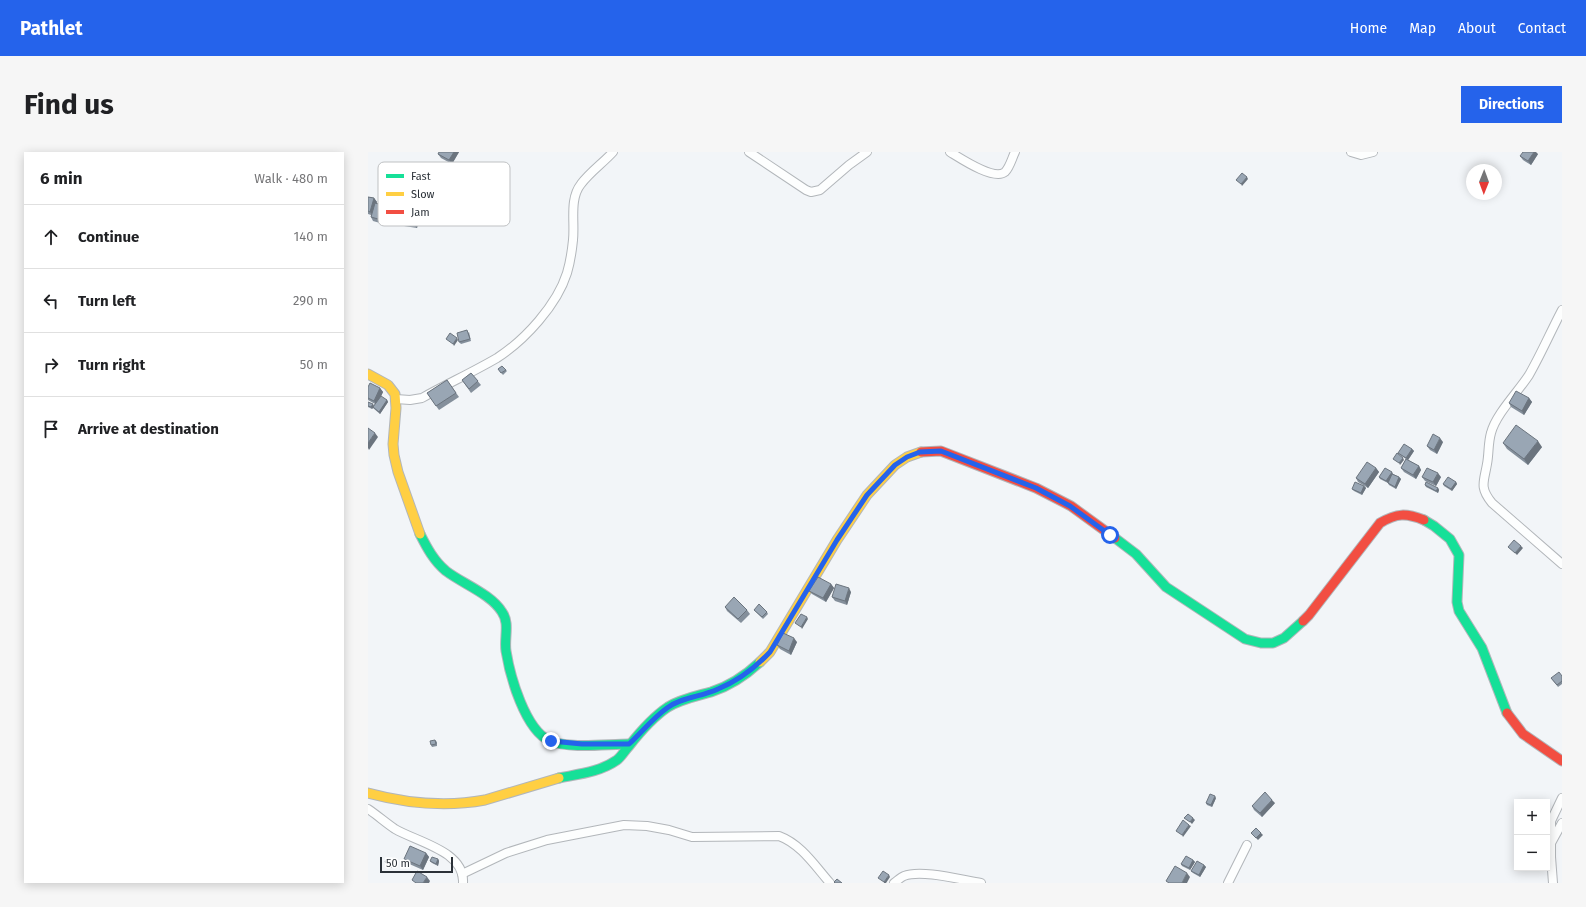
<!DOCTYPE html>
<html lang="en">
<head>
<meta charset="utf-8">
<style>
  :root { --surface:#fff; --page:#f6f6f6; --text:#202124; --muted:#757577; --line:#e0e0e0; --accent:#2563eb }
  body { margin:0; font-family:"Fira Sans",sans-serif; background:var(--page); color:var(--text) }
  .controls { position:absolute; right:12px; bottom:12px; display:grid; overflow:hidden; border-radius:0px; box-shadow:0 2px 10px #0003 }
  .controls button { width:36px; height:36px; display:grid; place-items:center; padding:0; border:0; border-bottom:1px solid var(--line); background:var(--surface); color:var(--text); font:20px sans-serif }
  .compass { position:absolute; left:1098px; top:12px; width:36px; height:36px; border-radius:50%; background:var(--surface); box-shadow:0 2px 10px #0003; rotate:181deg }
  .scale { position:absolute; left:12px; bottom:10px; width:73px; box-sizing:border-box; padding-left:4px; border:2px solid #2b3138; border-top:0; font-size:11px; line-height:14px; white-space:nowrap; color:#2b3138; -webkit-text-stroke:3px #fff; paint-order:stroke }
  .stop { position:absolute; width:12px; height:12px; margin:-9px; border:3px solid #2563eb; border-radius:50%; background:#fff }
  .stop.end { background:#2563eb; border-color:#fff; box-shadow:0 1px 4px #0008 }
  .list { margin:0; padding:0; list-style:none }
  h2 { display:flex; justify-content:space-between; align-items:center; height:52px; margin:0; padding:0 16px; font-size:17px }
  h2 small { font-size:13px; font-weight:400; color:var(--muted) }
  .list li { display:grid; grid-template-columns:26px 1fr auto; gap:12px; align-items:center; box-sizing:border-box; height:64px; padding:0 16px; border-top:1px solid var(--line) }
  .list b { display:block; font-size:15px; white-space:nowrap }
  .list em { font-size:13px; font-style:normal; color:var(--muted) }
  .icon { flex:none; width:22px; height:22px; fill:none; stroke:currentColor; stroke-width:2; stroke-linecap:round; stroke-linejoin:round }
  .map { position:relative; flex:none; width:1194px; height:731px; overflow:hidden; border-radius:0px }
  header { display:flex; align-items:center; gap:24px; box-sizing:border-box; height:56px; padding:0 20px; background:var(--accent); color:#fff }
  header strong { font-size:19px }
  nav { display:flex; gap:22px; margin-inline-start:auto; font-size:14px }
  .intro { display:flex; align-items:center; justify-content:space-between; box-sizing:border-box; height:96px; padding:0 24px }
  h1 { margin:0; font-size:28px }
  .button { padding:10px 18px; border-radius:0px; background:var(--accent); color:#fff; font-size:14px; font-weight:700 }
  main { display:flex; gap:24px; padding:0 24px }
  aside { flex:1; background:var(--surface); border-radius:0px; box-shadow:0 2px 10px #0003 }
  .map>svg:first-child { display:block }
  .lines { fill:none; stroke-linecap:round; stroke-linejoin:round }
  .street-casing { stroke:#b2b6ba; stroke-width:10 }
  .fast-casing { stroke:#b2b6ba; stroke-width:11 }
  .slow-casing { stroke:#b2b6ba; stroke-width:11 }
  .jam-casing { stroke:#b2b6ba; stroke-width:11 }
  .street { stroke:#fdfefe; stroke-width:8 }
  .fast { stroke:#16e098; stroke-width:9 }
  .slow { stroke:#ffcf43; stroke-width:9 }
  .jam { stroke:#f24e42; stroke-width:9 }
  .wall { fill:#848f9b }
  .shaded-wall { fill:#6b747e }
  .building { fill:#99a6b4; stroke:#6b747e }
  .route { stroke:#2563eb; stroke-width:5 }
  .key { fill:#fff; stroke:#bfc1c3; stroke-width:1 }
  .key-label { font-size:11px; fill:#2b3138 }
</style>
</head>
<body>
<header>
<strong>Pathlet</strong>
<nav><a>Home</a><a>Map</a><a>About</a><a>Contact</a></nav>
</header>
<div class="intro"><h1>Find us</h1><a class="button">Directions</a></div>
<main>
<aside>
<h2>6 min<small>Walk · 480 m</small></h2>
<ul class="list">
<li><svg class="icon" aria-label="ahead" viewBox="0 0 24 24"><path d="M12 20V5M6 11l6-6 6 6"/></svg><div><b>Continue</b></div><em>140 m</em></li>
<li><svg class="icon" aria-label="left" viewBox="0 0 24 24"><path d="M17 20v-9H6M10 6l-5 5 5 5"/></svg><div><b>Turn left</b></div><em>290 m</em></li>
<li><svg class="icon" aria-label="right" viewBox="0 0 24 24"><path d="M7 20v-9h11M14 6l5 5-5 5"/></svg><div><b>Turn right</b></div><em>50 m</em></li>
<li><svg class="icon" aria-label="arrive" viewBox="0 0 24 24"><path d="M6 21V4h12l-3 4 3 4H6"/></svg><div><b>Arrive at destination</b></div></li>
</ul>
</aside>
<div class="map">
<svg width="1194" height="731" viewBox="0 0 1194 731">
  <rect width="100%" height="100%" fill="#f2f5f8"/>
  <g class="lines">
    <defs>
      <g id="street">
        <path d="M381 0 438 38 443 40 452 38 481 13 499 0"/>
        <path d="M582 0C592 6 626 29 637 20 642 15 644 6 647 0"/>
        <path d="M983 0 993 3 1005 0"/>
        <path d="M1194 158C1183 179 1173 202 1161 223 1150 240 1128 262 1123 281 1120 291 1121 302 1119 312 1116 330 1111 335 1124 351L1194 412"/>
        <path d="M28 247 42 248 54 246C79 232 105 220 129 206 157 188 189 153 199 121 202 111 204 98 205 88 207 70 201 47 213 32 222 20 235 11 245 0"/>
        <path d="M0 657C9 663 18 671 27 677 49 690 97 699 95 731"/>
        <path d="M1183 691 1194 671"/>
        <path d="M94 722 138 701 179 688 256 673 279 674 301 678 324 685 411 684C433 692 447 714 462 731"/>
        <path d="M526 731C529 729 533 725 536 724 553 717 594 728 613 731"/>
        <path d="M860 731 879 693"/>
        <path d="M1185 731 1183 705V669L1194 646"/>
      </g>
      <g id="fast">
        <path d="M1056 368 1066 374 1082 387 1091 403 1089 450 1091 459 1114 496 1139 561"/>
        <path d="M52 382C59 396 66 409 78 419 95 432 123 442 134 460 142 471 136 486 138 499 142 524 157 578 182 589 202 597 239 592 261 592"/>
        <path d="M747 386 768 402 798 435 877 487 893 491H905L916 486 935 469"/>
        <path d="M191 626C211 622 232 620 249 608 254 604 257 598 261 594 272 580 285 565 300 555 313 547 329 544 343 540 362 534 378 523 392 510"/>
      </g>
      <g id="slow">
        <path d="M0 222 20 233 27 242 28 256 25 292 26 303 30 320 52 382"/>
        <path d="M392 510 402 500 469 388 499 343 527 313 539 305 553 300"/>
        <path d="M0 641C37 651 79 655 117 648L191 626"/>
      </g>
      <g id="jam">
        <path d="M553 300 573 299 668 336 703 354 747 386"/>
        <path d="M935 469 941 463 1012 371C1029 361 1038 361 1056 368"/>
        <path d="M1139 561 1155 582 1194 609"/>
      </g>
    </defs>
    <use href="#street" class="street-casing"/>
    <use href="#fast" class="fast-casing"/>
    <use href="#slow" class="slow-casing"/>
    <use href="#jam" class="jam-casing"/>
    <use href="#street" class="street"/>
    <use href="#fast" class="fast"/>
    <use href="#slow" class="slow"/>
    <use href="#jam" class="jam"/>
  </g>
  <g class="wall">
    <path d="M91 0 84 12 73 6 70 2Z"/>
    <path d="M1170 2 1163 13 1155 8 1152 4Z"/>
    <path d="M0 45 6 46 9 50 8 51 21 55 23 58 34 51 33 61 24 60V59L19 73 5 69 3 65V63L0 62Z"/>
    <path d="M49 63 51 67 49 76 36 74 33 70Z"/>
    <path d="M101 180 103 189 93 192 91 190Z"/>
    <path d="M134 214 139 219 135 223 130 217Z"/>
    <path d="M103 221 113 233 103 241 94 228Z"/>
    <path d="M79 228 91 245 71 258 59 241Z"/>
    <path d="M0 235 12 236 15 240 12 246 19 248 20 250 12 262 5 256 4 257 0 255V250L6 254 7 252 0 248Z"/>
    <path d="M1161 246 1164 250 1156 263 1143 255 1141 251Z"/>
    <path d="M1075 290 1069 302 1062 298 1059 294Z"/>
    <path d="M1135 291 1174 295 1160 313 1139 297Z"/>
    <path d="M1044 297 1046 299 1040 308 1051 314 1053 318 1048 327 1036 320 1033 316 1038 307 1032 303 1030 301Z"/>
    <path d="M1008 316 1011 320 1000 336 990 330 988 326Z"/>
    <path d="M1025 322 1031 325 1033 327 1028 337 1021 333 1020 331 1012 327 1011 325Z"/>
    <path d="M1054 325H1073L1068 334 1057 329Z"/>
    <path d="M1088 330 1089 332 1084 339 1076 334 1075 332Z"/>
    <path d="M1057 333 1070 336 1071 338 1070 341 1058 335Z"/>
    <path d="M996 334 998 336 994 343 986 339 984 337Z"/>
    <path d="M463 432 466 436 458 450 444 442 441 439Z"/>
    <path d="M483 440 479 453 467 449 464 445Z"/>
    <path d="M357 455 379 458 382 462 373 471 359 459Z"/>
    <path d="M386 458 399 460 400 462 395 467Z"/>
    <path d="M429 490 423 503 412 497 409 493Z"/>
    <path d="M1194 524V532L1190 535 1183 526Z"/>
    <path d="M67 588 69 590V594L64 595 63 593Z"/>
    <path d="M848 646 844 655 839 653 838 651Z"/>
    <path d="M907 651 894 665 886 658 884 654Z"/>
    <path d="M58 701 61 705 55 718 39 711 36 707Z"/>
    <path d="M70 707 71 709 70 714 64 711 62 709Z"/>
    <path d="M825 708 827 710 822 718 814 714 813 712Z"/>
    <path d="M836 713 838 715 832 725 825 721 823 719Z"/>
  </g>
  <g class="shaded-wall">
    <path d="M86 0H91L84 12 81 8Z"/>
    <path d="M1166 0H1168L1170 2 1163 13 1160 9Z"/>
    <path d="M879 25 880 27 874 34 873 32Z"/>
    <path d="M6 46 9 50 5 63 2 60Z"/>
    <path d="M33 49 34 51 33 61 31 59Z"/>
    <path d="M21 55 24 59 19 73 17 69Z"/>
    <path d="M49 63 51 67 49 76 46 73Z"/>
    <path d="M89 186 90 188 86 194 85 192Z"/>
    <path d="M12 236 15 240 9 253 6 249Z"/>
    <path d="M1161 246 1164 250 1156 263 1154 259Z"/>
    <path d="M19 248 20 250 12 262 11 260Z"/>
    <path d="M5 252 6 254 4 257 3 255Z"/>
    <path d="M7 281 10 285 1 298 0 296V291Z"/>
    <path d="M1072 286 1075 290 1069 302 1066 298Z"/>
    <path d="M1170 289 1174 295 1160 313 1156 307Z"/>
    <path d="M1044 297 1046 299 1040 308 1038 306Z"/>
    <path d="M1035 306 1036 308 1032 313 1031 311Z"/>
    <path d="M1051 314 1053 318 1048 327 1045 323Z"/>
    <path d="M1008 316 1011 320 1000 336 997 332Z"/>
    <path d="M1024 320 1025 322 1020 331 1018 329Z"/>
    <path d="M1070 321 1073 325 1068 334 1065 330Z"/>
    <path d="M1031 325 1033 327 1028 337 1027 335Z"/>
    <path d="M1088 330 1089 332 1084 339 1083 337Z"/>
    <path d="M996 334 998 336 994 343 993 341Z"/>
    <path d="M1070 336 1071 338 1070 341 1068 339Z"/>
    <path d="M1153 394 1155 396 1149 403 1147 401Z"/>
    <path d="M463 432 466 436 458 450 455 446Z"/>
    <path d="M481 436 483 440 479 453 477 449Z"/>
    <path d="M439 465 440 467 434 477 433 475Z"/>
    <path d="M426 486 429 490 423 503 421 499Z"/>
    <path d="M847 644 848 646 844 655 843 653Z"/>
    <path d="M904 648 907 651 894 665 892 661Z"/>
    <path d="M825 666 827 668 824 672 822 670Z"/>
    <path d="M821 673 823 674 815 685 814 683Z"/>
    <path d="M893 681 895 683 890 688 888 686Z"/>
    <path d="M58 701 61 705 55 718 52 714Z"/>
    <path d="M70 707 71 709 70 714 68 712Z"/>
    <path d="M825 708 827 710 822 718 821 716Z"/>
    <path d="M24 711 25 713 23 716 21 714Z"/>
    <path d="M836 713 838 715 832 725 831 723Z"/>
    <path d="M819 721 822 725 819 731H814Z"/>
    <path d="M521 723 522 725 518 731H516V730Z"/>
    <path d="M59 725 62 729 61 731H55Z"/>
  </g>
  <g class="building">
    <path d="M71 0H86L81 8 70 2Z"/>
    <path d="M1155 0H1166L1160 9 1152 4Z"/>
    <path d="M874 21 879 25 873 32 868 28Z"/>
    <path d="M0 45 6 46 2 60 0 59Z"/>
    <path d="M7 51 21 55 17 69 3 65Z"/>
    <path d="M99 178 102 187 91 190 89 181Z"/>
    <path d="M82 181 89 186 85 192 78 187Z"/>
    <path d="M134 214 138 218 133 221 130 217Z"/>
    <path d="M103 221 110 229 101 237 94 228Z"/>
    <path d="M79 228 88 241 68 254 59 241Z"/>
    <path d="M2 231 12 236 6 249 0 246V235Z"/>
    <path d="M1148 239 1161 246 1154 259 1141 251Z"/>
    <path d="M13 244 19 248 11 260 5 255Z"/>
    <path d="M0 250 5 252 3 255 0 254Z"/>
    <path d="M1148 273 1170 289 1156 307 1135 291Z"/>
    <path d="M0 276 7 281 0 291Z"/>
    <path d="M1065 282 1072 286 1066 298 1059 294Z"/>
    <path d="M1036 292 1044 297 1038 306 1030 301Z"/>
    <path d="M1029 301 1035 306 1031 311 1025 307Z"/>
    <path d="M1038 307 1051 314 1045 323 1033 316Z"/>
    <path d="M999 310 1008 316 997 332 988 326Z"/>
    <path d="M1017 316 1024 320 1018 329 1011 325Z"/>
    <path d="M1059 316 1070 321 1065 330 1054 325Z"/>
    <path d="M1024 322 1031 325 1027 335 1020 331Z"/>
    <path d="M1080 325 1088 330 1083 337 1075 332Z"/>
    <path d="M987 330 996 334 993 341 984 337Z"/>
    <path d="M1058 330 1070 336 1068 339 1057 333Z"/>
    <path d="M1146 388 1153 394 1147 401 1140 395Z"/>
    <path d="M450 425 463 432 455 446 441 439Z"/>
    <path d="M468 432 481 436 477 449 464 445Z"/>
    <path d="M366 445 379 458 370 467 357 455Z"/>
    <path d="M391 452 399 460 394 465 386 458Z"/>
    <path d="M433 462 439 465 433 475 427 471Z"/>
    <path d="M415 481 426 486 421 499 409 493Z"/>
    <path d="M1191 520 1194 524V529L1189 533 1183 526Z"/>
    <path d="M67 588 68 592 63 593 62 589Z"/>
    <path d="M897 640 904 648 892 661 884 654Z"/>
    <path d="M842 642 847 644 843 653 838 651Z"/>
    <path d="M820 662 825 666 822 670 816 666Z"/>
    <path d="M815 668 821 673 814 683 808 679Z"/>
    <path d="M888 676 893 681 888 686 883 681Z"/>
    <path d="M42 694 58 701 52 714 36 707Z"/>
    <path d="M818 704 825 708 821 716 813 712Z"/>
    <path d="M64 705 70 707 68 712 62 709Z"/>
    <path d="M19 707 24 711 21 714 17 710Z"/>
    <path d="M829 709 836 713 831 723 823 719Z"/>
    <path d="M807 714 819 721 814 731H801L798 729Z"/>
    <path d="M49 719 59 725 55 731H48L44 728Z"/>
    <path d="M515 719 521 723 516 730 510 726Z"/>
    <path d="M469 727 474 731H467L466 730Z"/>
  </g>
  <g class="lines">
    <path class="route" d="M183 589 214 592H261C273 581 285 566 299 556 314 545 333 545 350 537 370 529 388 515 402 500L469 388 499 343 527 313 539 305 552 300 573 299 668 336 702 354 742 383"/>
  </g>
  <rect x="10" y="10" width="132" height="64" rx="6" class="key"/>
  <rect x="18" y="22" width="18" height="4" fill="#16e098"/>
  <rect x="18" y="40" width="18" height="4" fill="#ffcf43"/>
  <rect x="18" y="58" width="18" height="4" fill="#f24e42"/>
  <g class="key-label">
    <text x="43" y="28">Fast</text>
    <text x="43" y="46">Slow</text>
    <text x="43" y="64">Jam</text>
  </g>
</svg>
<div class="controls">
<button>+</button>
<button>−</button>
</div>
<svg class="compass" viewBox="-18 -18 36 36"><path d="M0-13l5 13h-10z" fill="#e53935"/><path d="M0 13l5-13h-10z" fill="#757577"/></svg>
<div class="scale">50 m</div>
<div class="stop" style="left:742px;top:383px"></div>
<div class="stop end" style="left:183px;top:589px"></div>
</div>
</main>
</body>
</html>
